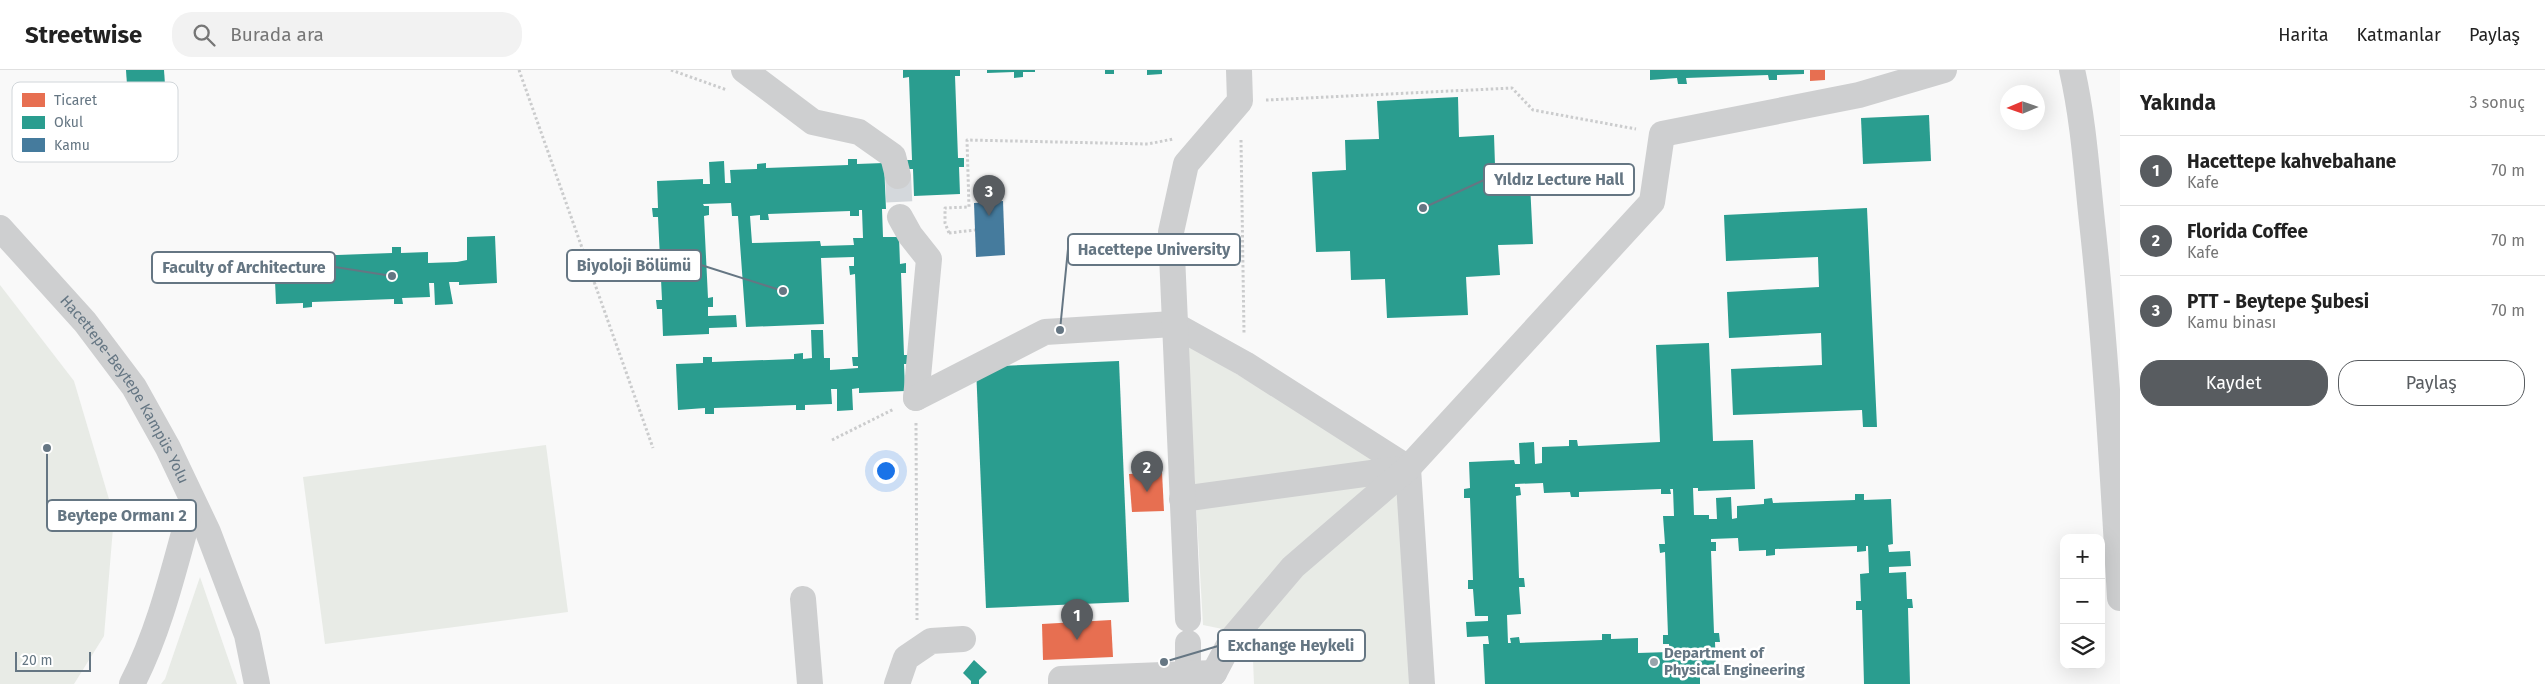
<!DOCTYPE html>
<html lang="tr">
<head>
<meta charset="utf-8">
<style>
  :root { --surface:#fff; --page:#f2f2f2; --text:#222; --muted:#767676; --line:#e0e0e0; --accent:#585c60 }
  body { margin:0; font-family:"Fira Sans",sans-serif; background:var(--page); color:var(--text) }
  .controls { position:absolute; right:15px; bottom:15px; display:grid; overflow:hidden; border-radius:10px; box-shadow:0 5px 20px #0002 }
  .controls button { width:45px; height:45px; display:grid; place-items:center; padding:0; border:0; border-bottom:1px solid var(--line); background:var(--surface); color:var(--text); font:25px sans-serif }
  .compass { position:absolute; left:2000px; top:15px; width:45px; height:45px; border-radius:50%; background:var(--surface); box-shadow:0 5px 20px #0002; rotate:268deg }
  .scale { position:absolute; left:15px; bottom:12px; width:76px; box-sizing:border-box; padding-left:5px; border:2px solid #657683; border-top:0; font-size:14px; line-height:18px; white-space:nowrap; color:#657683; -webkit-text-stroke:4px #fff; paint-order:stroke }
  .you { position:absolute; left:885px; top:400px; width:18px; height:18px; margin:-12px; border:4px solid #fff; border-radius:50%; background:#1a73e8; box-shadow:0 0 0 8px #1a73e833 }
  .badge { display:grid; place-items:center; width:32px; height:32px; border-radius:50%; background:var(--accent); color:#fff; font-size:16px; font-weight:700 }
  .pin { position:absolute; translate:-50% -41px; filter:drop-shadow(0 1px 2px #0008) }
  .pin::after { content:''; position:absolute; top:26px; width:18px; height:15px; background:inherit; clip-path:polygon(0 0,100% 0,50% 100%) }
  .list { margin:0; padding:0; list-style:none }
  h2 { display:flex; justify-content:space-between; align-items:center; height:65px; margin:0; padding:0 20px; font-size:21px }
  h2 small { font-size:16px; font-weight:400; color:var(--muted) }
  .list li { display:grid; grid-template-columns:32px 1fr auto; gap:15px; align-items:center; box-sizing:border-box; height:70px; padding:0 20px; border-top:1px solid var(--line) }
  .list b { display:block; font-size:19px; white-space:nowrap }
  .list p { margin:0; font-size:16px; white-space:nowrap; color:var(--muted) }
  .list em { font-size:16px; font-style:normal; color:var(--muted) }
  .actions { display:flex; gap:10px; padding:15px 20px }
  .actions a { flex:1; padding:11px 0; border:1px solid var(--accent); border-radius:20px; text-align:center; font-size:18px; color:var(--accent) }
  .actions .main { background:var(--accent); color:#fff }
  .icon { flex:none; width:28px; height:28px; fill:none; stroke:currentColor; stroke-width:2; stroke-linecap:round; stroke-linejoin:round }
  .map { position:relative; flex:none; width:2120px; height:614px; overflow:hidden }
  header { display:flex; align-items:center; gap:30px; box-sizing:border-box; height:70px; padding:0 25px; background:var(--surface); border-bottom:1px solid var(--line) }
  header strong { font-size:24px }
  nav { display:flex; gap:28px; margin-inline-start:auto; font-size:18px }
  .search { width:350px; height:45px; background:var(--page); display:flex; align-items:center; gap:12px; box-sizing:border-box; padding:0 18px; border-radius:20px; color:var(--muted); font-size:19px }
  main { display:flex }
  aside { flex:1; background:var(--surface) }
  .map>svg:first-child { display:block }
  .green { fill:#e8ebe6 }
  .shops { fill:#e76f51 }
  .schools { fill:#2a9d8f; fill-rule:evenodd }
  .public { fill:#457b9d }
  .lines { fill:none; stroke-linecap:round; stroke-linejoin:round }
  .minor-tunnel { stroke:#d4d8dc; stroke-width:26; stroke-dasharray:26 13; stroke-linecap:butt }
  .path { stroke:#cbcccd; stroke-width:3; stroke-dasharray:2.5 2.5; stroke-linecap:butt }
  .minor { stroke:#cecfd0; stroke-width:26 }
  .poi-dot { fill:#99a4ac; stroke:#fff; stroke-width:2 }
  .labels { text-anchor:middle; stroke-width:5; stroke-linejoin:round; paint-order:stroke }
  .street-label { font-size:15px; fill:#657683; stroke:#fff }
  .poi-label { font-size:15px; font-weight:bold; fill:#657683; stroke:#fff; text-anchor:start }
  .key { fill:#fff; stroke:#d1d6da; stroke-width:1 }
  .key-label { font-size:14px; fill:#657683 }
  .leader { fill:none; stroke:#657683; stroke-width:2 }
  .callout-dot { fill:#657683; stroke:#fff; stroke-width:2 }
  .callout { fill:#fff; stroke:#657683; stroke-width:2 }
  .callout-label { font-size:16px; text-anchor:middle; font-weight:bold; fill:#657683 }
</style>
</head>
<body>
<header>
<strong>Streetwise</strong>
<div class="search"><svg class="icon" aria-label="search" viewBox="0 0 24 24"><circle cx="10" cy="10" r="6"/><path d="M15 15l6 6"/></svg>Burada ara</div>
<nav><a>Harita</a><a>Katmanlar</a><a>Paylaş</a></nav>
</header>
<main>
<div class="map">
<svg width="2120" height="614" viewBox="0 0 2120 614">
  <rect width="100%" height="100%" fill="#f9f9f9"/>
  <g class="green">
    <path d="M0 215 74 311 114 446 104 566 74 614H0Z"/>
    <path d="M1187 274 1378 390 1402 425 1410 614H1254L1252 565 1203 555Z"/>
    <path d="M546 375 568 542 325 574 303 407Z"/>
    <path d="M200 507 237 614H161L165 609Z"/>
  </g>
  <g class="shops">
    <path d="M1810 0H1825V10L1810 11Z"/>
    <path d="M1162 402 1164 441 1132 442 1129 404Z"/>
    <path d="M1111 550 1113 587 1043 590 1042 554Z"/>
  </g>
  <g class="schools">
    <path d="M126 0H164L166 29 128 30Z"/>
    <path d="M903 0H960V6H955L958 88H964V97H959L960 124 914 126 913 99H908L907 90H912L909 7 903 8Z"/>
    <path d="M987 0H1035V2H1023V7L1014 8V2L987 3Z"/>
    <rect x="1105" y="0" width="9" height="4"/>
    <path d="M1147 0H1162V4L1147 5Z"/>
    <path d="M1650 0H1804V4L1777 5V10H1769L1768 5 1686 8 1687 14H1678L1677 8 1650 10Z"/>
    <path d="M1458 27 1459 67 1494 65 1495 95 1529 93 1533 174 1498 175 1500 205 1466 207 1468 245 1387 248 1385 209 1351 210 1350 181 1316 182 1312 102 1346 100 1345 70 1379 69 1377 31Z"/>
    <path d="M1929 45 1931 91 1863 94 1861 48Z"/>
    <path d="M848 89H857V94L884 93 886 139H882L883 167H899L900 194 906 193V203H901L904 285H909L910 294H904L905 321 859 323V318L852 319 853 340 837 341V319H831L832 334 805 335V340H796V335L714 338V344H705V338L678 340 676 294 703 293V287H712V292L794 289V284L803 283V289L812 288 811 260H823L824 288H830V300L858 298V296H853L852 287H858L855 204 850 205 849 196H854V187L821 188 824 254 746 257 738 146H732L731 133 703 134 704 136H709V145L704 146 708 228 713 227V237H708V246L736 245 737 257 709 258V264L663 266 662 239H657L656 230H662L658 147H653L652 138H658L657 111 703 109V114H710L709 92 724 91 725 113H731L730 100 757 99V94L766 93V98L848 95ZM859 140H862L863 168H853L854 175 821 176 820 171 752 173 750 146 760 145V150H769L768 144 850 141V146H859Z"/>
    <path d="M1867 138 1877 357H1863L1862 340 1733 345 1731 299 1822 295 1821 263 1729 268 1727 222 1819 217 1818 187 1726 191 1724 145Z"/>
    <path d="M495 166 497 213 459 215V212H449L453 234 435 235 434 213H429L430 227 402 228 403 234H394V229L312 232V237L303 238V233L276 234 274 187 301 186 300 181H309L310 186 392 183V177H401V183L428 182V193L457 192 467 190V167Z"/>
    <path d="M1709 273 1713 371 1753 370 1755 419 1698 421V418H1693L1694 445H1709V449H1717L1716 428 1731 427 1732 449 1737 448V436L1764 434V429L1772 428 1773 433 1855 430V424H1864V430L1891 429 1893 474 1888 475 1889 482 1910 481 1911 496 1889 497V503L1906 502 1907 529H1912L1913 538H1908L1910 614H1864L1862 540H1856V531H1861L1860 504 1869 503 1868 476H1866V481L1857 482V476L1775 479V485L1766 486V480L1739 481 1738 468 1711 469V472H1716V481H1711L1714 563H1719L1720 572H1715L1716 599 1700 600V614H1485L1483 574H1489L1488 566 1467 567 1466 552 1488 551V546H1475L1473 519H1468V510H1473L1470 428H1464V419L1470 418 1469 392 1514 390 1515 394H1520L1519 373 1534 372 1535 394 1542 393V377L1569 376V370H1577L1578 376 1660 372 1656 275ZM1543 413 1544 423 1570 422 1571 427H1579V422L1661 419V424H1671L1670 419H1673L1674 446H1663L1665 474H1659L1660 483 1665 482 1668 565H1663V574H1669V582L1638 583V568L1611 569V564H1602V570L1520 573 1519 567 1510 568 1511 573H1508L1507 545 1521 544 1519 517H1525L1524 508H1519L1516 426 1521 425 1520 417H1515V414Z"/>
    <path d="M1119 291 1129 532 986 538 976 297Z"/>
    <path d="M974 590 987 602 979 610V614H971V611L963 603Z"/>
  </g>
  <path class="public" d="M1003 131 1005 185 976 187 974 133Z"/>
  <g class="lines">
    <path class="minor-tunnel" d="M898 106 900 147"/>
    <g class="path">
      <path d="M519 0 653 378"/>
      <path d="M671 0 727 20"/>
      <path d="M1266 30 1512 18 1533 40 1636 59"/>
      <path d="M1241 70 1244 263"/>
      <path d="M949 163 945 153V138L969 137 967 70 1148 74 1173 69"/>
      <path d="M949 163 975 160"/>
      <path d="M916 353 917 550"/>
      <path d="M832 370 894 339"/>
    </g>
    <g class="minor">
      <path d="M744 0 813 52 859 62 893 86 898 106"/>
      <path d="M2072 0C2084 52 2087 108 2093 161 2106 283 2113 406 2120 528"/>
      <path d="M900 147 910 165 929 189 916 328"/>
      <path id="s1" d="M0 158 85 252 134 317 168 378 208 462 247 565 257 614"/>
      <path d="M916 328 1045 262 1173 254 1245 294 1408 398"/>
      <path d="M1408 398 1422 614"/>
      <path d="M1182 429 1408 398"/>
      <path d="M803 529 810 614"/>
      <path d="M1188 549 1171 162 1186 94 1240 31 1239 0"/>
      <path d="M1214 603 1232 569 1293 497 1408 398 1652 132 1662 64 1859 25 1944 0"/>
      <path d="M1188 605V573"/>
      <path d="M132 614C161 558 175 494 192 434"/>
      <path d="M897 614 906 588 931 571 963 569"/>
      <path d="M1061 614V609L1214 603"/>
    </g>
  </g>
  <circle class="poi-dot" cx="1654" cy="592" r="5"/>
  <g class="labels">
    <g class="street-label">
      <text dy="5" stroke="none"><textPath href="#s1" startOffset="205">Hacettepe-Beytepe Kampüs Yolu</textPath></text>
    </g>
    <g class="poi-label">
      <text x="1664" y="588">Department of<tspan x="1664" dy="17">Physical Engineering</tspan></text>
    </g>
  </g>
  <rect x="12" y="12" width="166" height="80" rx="8" class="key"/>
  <rect x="22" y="23" width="23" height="14" fill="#e76f51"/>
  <rect x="22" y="46" width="23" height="13" fill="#2a9d8f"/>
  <rect x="22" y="68" width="23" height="14" fill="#457b9d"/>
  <g class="key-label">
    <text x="54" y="35">Ticaret</text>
    <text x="54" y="57">Okul</text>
    <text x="54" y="80">Kamu</text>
  </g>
  <path class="leader" d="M1423 138L1484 110M1060 260L1068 179M783 221L701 195M392 206L335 197M47 378L47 445M1164 592L1218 576"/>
  <g class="callout-dot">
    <circle cx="1423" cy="138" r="5"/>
    <circle cx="1060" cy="260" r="5"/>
    <circle cx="783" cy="221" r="5"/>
    <circle cx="392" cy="206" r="5"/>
    <circle cx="47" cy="378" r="5"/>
    <circle cx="1164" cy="592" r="5"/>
  </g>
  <g class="callout">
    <rect x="1484" y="94" width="150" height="31" rx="5"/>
    <rect x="1068" y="164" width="172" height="31" rx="5"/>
    <rect x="567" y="180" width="134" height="31" rx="5"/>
    <rect x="152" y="182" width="183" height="31" rx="5"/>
    <rect x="47" y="430" width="149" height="31" rx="5"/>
    <rect x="1218" y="560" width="147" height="31" rx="5"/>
  </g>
  <g class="callout-label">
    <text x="1559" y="115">Yıldız Lecture Hall</text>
    <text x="1154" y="185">Hacettepe University</text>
    <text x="634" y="201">Biyoloji Bölümü</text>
    <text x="244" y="203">Faculty of Architecture</text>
    <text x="122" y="451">Beytepe Ormanı 2</text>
    <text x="1291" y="581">Exchange Heykeli</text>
  </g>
</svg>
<div class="controls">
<button>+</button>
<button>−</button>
<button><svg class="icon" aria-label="layers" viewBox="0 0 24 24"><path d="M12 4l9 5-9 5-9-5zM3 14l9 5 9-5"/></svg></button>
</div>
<svg class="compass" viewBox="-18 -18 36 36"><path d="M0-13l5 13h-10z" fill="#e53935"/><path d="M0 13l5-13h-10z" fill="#767676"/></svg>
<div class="scale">20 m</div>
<div class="you"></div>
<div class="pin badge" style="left:1077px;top:570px">1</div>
<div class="pin badge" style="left:1147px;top:422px">2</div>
<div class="pin badge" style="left:989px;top:146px">3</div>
</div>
<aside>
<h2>Yakında<small>3 sonuç</small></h2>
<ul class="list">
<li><span class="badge">1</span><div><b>Hacettepe kahvebahane</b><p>Kafe</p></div><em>70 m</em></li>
<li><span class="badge">2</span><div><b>Florida Coffee</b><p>Kafe</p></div><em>70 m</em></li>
<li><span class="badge">3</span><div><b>PTT - Beytepe Şubesi</b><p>Kamu binası</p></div><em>70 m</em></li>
</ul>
<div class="actions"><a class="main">Kaydet</a><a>Paylaş</a></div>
</aside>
</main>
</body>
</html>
